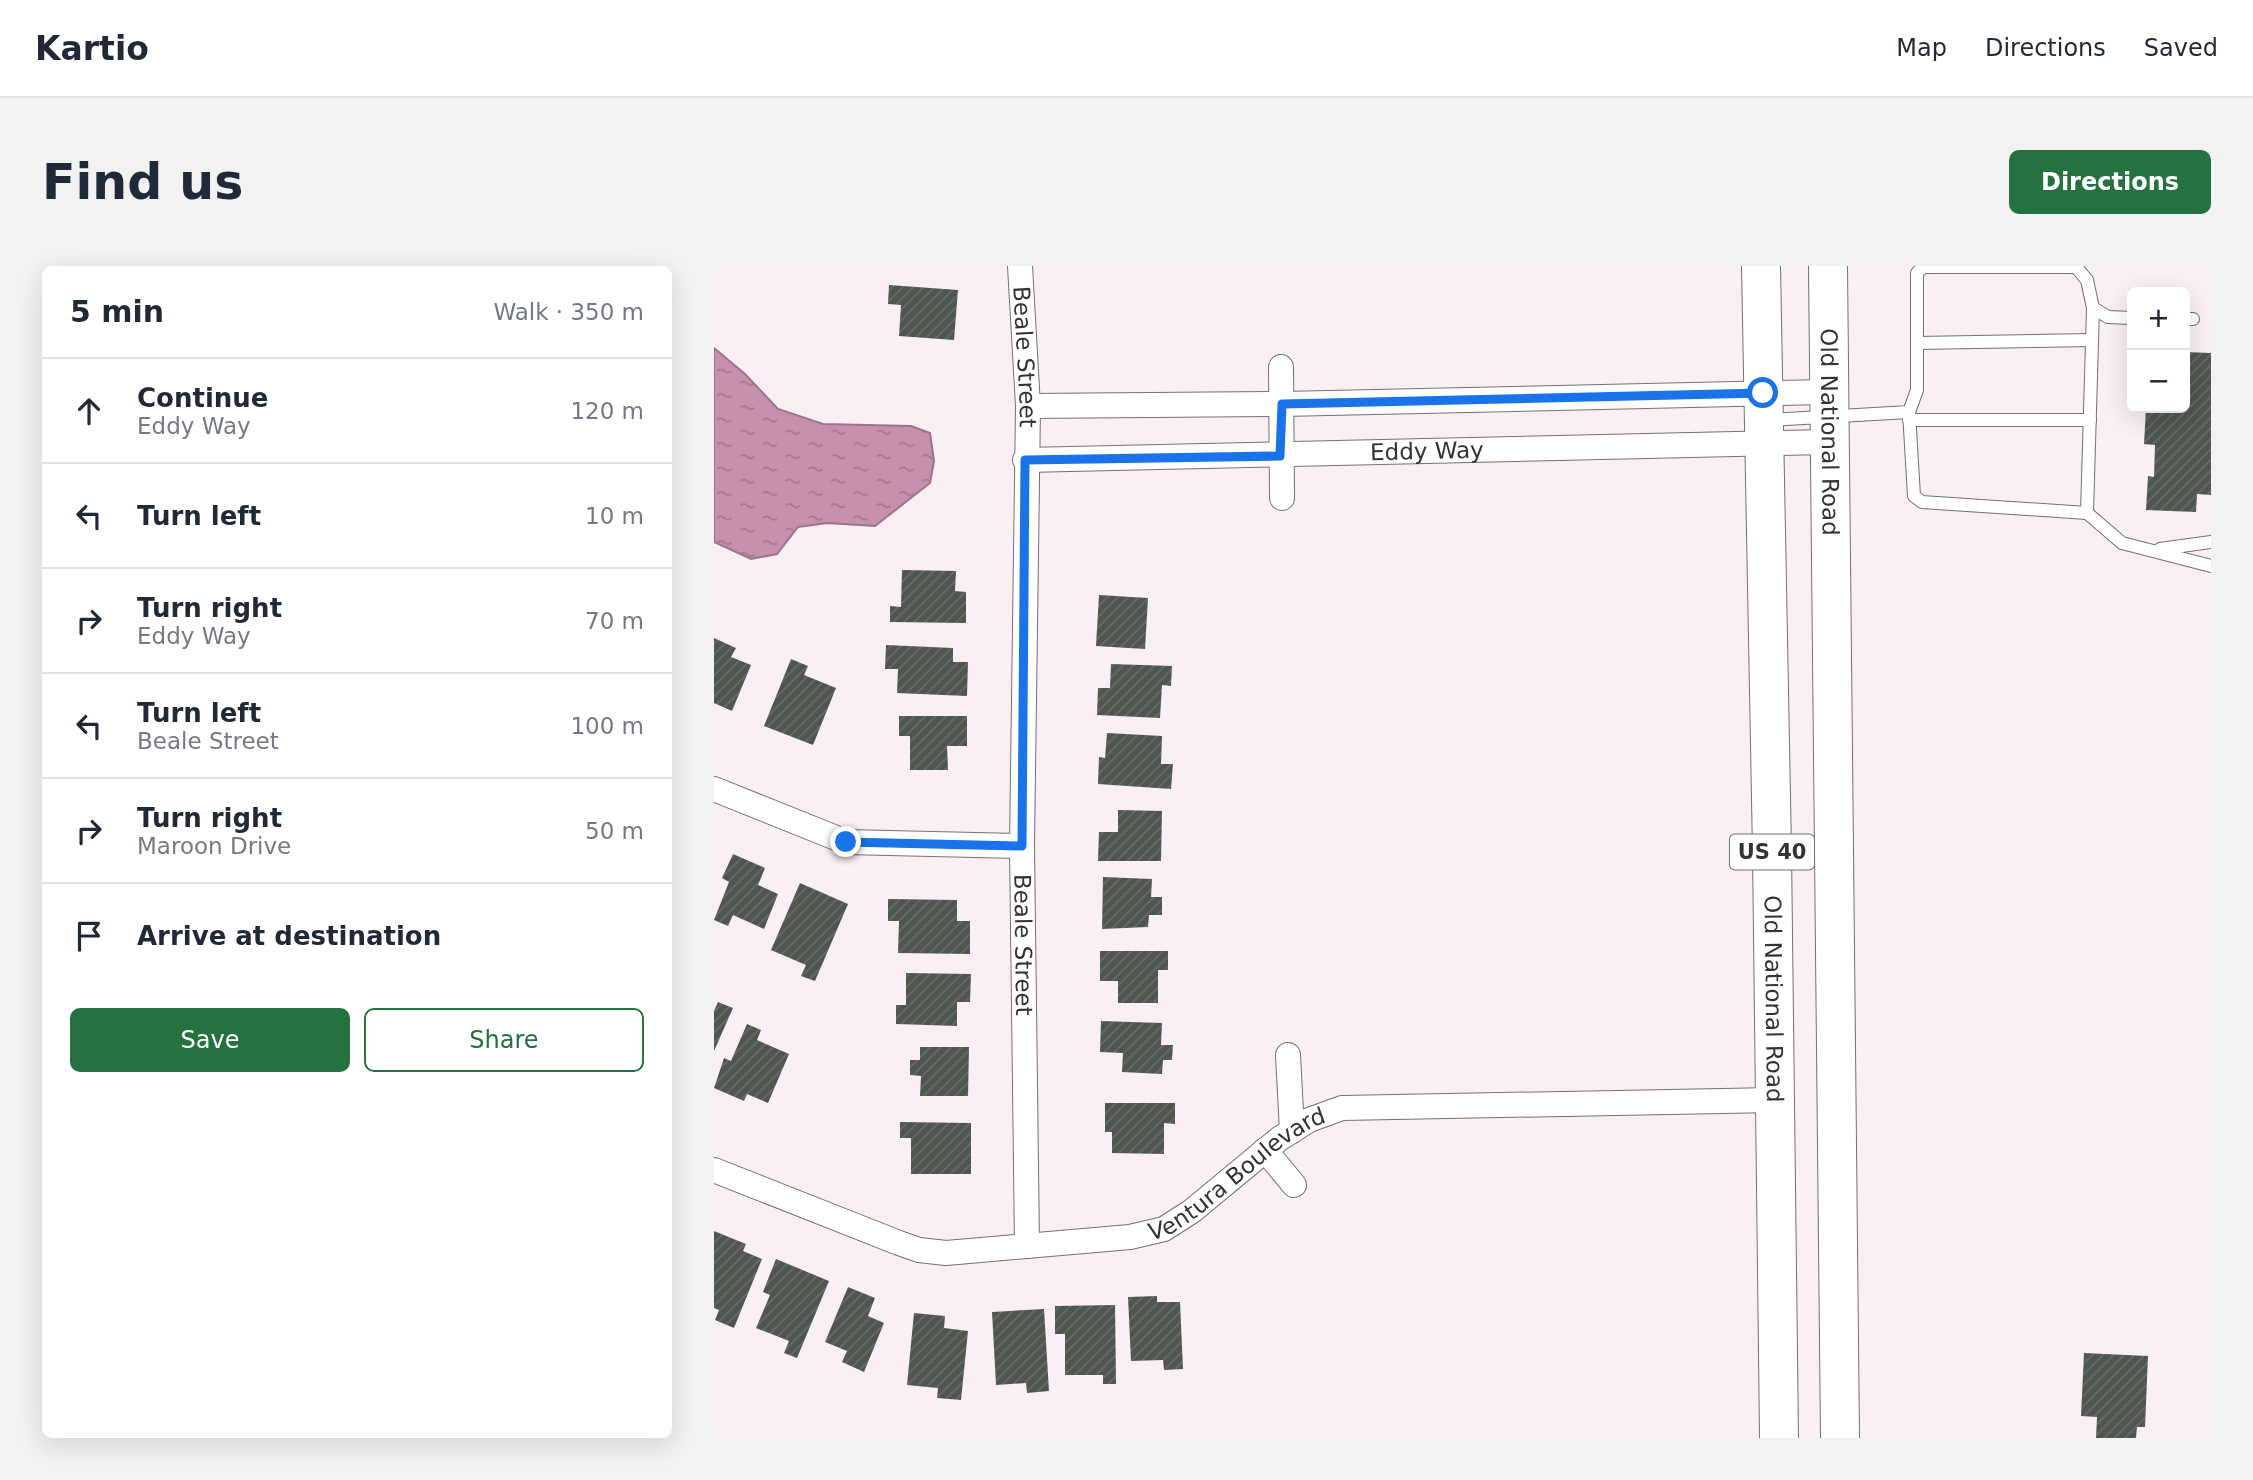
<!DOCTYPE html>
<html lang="en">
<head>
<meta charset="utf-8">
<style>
  :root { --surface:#fff; --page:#f2f2f3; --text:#1f2937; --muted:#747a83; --line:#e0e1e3; --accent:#257140 }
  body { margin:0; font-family:"DejaVu Sans",sans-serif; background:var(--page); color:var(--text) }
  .controls { position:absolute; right:21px; top:21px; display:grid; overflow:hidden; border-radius:10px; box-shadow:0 7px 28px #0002 }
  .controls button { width:63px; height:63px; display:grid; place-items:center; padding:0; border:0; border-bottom:2px solid var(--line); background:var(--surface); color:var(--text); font:35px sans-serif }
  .stop { position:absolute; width:21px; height:21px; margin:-16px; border:5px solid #1a73e8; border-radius:50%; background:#fff }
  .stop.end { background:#1a73e8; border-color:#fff; box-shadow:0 2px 7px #0008 }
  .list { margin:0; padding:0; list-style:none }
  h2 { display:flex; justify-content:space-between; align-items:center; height:91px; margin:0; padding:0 28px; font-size:30px }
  h2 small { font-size:23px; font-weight:400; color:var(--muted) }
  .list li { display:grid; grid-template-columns:46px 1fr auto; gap:21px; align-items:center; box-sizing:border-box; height:105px; padding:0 28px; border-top:2px solid var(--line) }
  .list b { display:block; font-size:26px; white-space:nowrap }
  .list p { margin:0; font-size:23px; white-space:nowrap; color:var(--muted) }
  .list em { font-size:23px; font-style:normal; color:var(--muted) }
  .actions { display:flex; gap:14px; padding:21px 28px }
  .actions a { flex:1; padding:16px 0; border:2px solid var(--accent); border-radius:10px; text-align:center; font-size:24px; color:var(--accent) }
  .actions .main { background:var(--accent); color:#fff }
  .icon { flex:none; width:38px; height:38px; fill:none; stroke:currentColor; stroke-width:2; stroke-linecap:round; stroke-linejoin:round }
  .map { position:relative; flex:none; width:1497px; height:1172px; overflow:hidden; border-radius:10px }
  header { display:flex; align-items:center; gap:42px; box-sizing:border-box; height:98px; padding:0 35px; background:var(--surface); border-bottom:2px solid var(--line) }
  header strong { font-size:33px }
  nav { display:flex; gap:38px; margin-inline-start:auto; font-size:24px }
  .intro { display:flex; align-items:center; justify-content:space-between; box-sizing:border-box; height:168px; padding:0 42px }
  h1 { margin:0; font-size:49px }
  .button { padding:18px 32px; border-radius:10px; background:var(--accent); color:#fff; font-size:24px; font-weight:700 }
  main { display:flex; gap:42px; padding:0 42px }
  aside { flex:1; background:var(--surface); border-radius:10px; box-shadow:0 7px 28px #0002 }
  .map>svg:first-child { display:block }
  .water { fill:url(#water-ripples); stroke:#9c7489; stroke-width:2 }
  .building { fill:url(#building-hatch) }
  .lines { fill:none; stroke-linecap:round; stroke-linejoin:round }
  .lane-casing { stroke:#776e73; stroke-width:14 }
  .street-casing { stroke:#776e73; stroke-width:26 }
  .primary-casing { stroke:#776e73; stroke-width:40 }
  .lane { stroke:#fff; stroke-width:12 }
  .street { stroke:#fff; stroke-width:24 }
  .primary { stroke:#fff; stroke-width:38 }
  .route { stroke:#1a73e8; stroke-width:9 }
  .labels { text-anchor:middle; stroke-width:7; stroke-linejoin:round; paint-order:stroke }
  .shield { fill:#fff; stroke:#727071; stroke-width:2 }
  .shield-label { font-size:21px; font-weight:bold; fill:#363234 }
  .street-label { font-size:23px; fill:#363234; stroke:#fff }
</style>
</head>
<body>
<header>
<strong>Kartio</strong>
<nav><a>Map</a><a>Directions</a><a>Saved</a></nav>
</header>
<div class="intro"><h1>Find us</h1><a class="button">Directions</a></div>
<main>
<aside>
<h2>5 min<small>Walk · 350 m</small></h2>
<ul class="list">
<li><svg class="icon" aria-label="ahead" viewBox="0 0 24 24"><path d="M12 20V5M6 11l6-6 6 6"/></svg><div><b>Continue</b><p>Eddy Way</p></div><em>120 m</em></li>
<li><svg class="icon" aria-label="left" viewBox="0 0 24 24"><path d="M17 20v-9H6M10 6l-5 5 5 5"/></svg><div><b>Turn left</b></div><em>10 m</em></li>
<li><svg class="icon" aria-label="right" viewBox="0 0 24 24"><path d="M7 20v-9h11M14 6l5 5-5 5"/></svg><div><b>Turn right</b><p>Eddy Way</p></div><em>70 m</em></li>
<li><svg class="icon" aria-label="left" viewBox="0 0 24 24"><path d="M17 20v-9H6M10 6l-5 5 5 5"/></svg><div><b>Turn left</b><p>Beale Street</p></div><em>100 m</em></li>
<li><svg class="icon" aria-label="right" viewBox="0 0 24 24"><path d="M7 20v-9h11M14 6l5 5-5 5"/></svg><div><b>Turn right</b><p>Maroon Drive</p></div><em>50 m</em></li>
<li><svg class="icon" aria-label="arrive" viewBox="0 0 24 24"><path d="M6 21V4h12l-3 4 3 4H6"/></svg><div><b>Arrive at destination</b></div></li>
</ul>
<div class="actions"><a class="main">Save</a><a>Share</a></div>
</aside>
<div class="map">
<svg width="1497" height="1172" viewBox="0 0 1497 1172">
  <defs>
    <pattern id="water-ripples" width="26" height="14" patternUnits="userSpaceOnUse" patternTransform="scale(1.75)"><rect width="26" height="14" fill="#c791ae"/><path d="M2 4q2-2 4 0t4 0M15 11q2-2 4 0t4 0" fill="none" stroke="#a2778e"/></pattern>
    <pattern id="building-hatch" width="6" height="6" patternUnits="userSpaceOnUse" patternTransform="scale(1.75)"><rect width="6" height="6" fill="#4f5650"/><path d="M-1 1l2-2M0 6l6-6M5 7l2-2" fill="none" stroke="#666c67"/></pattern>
  </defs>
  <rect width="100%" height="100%" fill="#f9eff4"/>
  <path class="water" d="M0 82 31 108 64 143 109 158 197 160 216 167 220 195 216 217 161 260 113 257 84 261 63 288 37 293 0 276Z"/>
  <g class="building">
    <path d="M175 19 244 24 240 74 185 70 187 39 174 38Z"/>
    <path d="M1471 86 1497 87V229L1483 228 1482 246 1432 244 1434 210 1440 211 1441 179 1430 178 1432 142H1471Z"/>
    <path d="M188 304 242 305 241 325 252 326V357L176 356V340L187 341Z"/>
    <path d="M385 329 434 332 431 383 382 380Z"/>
    <path d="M0 372 22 382 17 391 37 399 18 445 0 437Z"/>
    <path d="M172 379 239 382V396H254L253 430 183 427 184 403H171Z"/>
    <path d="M77 393 94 400 90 409 122 422 99 479 50 460Z"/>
    <path d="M397 398 458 400 457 420 448 419 446 452 383 449 384 422H396Z"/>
    <path d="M185 450H253V480H233L234 504H196V470H185Z"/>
    <path d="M393 467 448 470 447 498H459L457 523 384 518 385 491 391 492Z"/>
    <path d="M404 544 448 545 447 595H384L385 566H404Z"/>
    <path d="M19 588 51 602 44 619 64 628 50 663 19 649 14 660 0 654 15 616 8 612Z"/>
    <path d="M389 611 438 613 437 631H448V649H435L434 661 388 663Z"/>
    <path d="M86 617 134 638 101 715 87 710 92 699 57 684Z"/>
    <path d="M174 633 243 634V655H256V688L184 687 185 655H174Z"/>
    <path d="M386 685H454V704H444V737H404V715H386Z"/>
    <path d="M192 707 257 708 256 736H243V760L182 758V739H192Z"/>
    <path d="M4 736 19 742 0 785V745Z"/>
    <path d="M387 755 448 757 447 779H459L458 794H449L448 808 408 806 409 787 386 786Z"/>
    <path d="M33 758 47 764 43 774 75 788 54 837 33 828 30 835 0 822 10 792 17 795Z"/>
    <path d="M206 781H255L254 830H206L207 810 196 809V794H206Z"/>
    <path d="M391 837H461V858L450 857V888L398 887V866H391Z"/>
    <path d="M186 856 257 857V908H197V872H186Z"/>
    <path d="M0 965 32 978 29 985 48 993 20 1062 1 1054 5 1044 0 1042Z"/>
    <path d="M62 993 115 1015 83 1092 70 1087 75 1075 42 1062 56 1029 49 1026Z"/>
    <path d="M134 1021 161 1032 154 1050 170 1057 150 1106 128 1096 133 1085 111 1076Z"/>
    <path d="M443 1030V1036H466L469 1103 450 1104 449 1094 417 1095 414 1031Z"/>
    <path d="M401 1039 402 1118H389V1109H351V1068H341V1040Z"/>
    <path d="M330 1043 335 1125 313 1127 312 1117 282 1119 278 1046Z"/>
    <path d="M200 1047 231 1050 230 1062 254 1065 247 1134 223 1132 224 1122 193 1119Z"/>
    <path d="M1370 1087 1434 1090 1431 1161H1423L1422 1172H1382L1383 1151 1367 1150Z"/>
  </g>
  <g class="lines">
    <defs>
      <g id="lane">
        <path d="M1379 42 1373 247 1408 277 1497 300"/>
        <path d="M1471 53H1479"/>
        <path d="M1203 77 1378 74"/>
        <path d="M1195 146 1200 230 1208 236 1373 247"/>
        <path d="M1054 154 1195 146 1203 124V7L1209 1H1362L1373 14 1379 42 1394 51 1418 52"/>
        <path d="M1195 154H1376"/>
        <path d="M1446 283 1497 276"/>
      </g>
      <g id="street">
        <path id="s1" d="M306 0 314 140 308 580 313 980"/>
        <path d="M567 101 568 232"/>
        <path d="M314 140 568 138 1114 126"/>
        <path id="s2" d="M311 194 1114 176"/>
        <path d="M0 523 132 576 308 580"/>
        <path d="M574 789 578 865"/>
        <path d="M551 884 580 919"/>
        <path id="s3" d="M0 904 185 977 205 984 232 987 416 971 450 963 478 945 565 873 595 854 628 842 1061 834"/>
      </g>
      <g id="primary">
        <path id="s4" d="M1047 0 1058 585 1065 1172"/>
        <path id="s5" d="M1114 0 1126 1172"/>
      </g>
    </defs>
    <use href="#lane" class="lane-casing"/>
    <use href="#street" class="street-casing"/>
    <use href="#primary" class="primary-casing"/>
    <use href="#lane" class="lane"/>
    <use href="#street" class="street"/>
    <use href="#primary" class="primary"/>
  </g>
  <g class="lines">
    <path class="route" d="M132 576 308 580 311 194 566 190 568 138 1049 127"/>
  </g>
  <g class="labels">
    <rect class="shield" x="1016" y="568.5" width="84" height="35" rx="5"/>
    <g class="shield-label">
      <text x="1058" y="593">US 40</text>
    </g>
    <g class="street-label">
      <text dy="8" stroke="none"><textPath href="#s1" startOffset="91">Beale Street</textPath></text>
      <text dy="8" stroke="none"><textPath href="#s5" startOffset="166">Old National Road</textPath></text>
      <text dy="8" stroke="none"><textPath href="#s2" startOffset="402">Eddy Way</textPath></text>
      <text dy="8" stroke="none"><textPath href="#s1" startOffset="679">Beale Street</textPath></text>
      <text dy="8" stroke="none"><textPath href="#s4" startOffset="733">Old National Road</textPath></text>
      <text dy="8" stroke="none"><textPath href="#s3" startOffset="558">Ventura Boulevard</textPath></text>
    </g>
  </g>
</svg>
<div class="controls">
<button>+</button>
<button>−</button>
</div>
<div class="stop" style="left:1049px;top:127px"></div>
<div class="stop end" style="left:132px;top:576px"></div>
</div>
</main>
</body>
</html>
